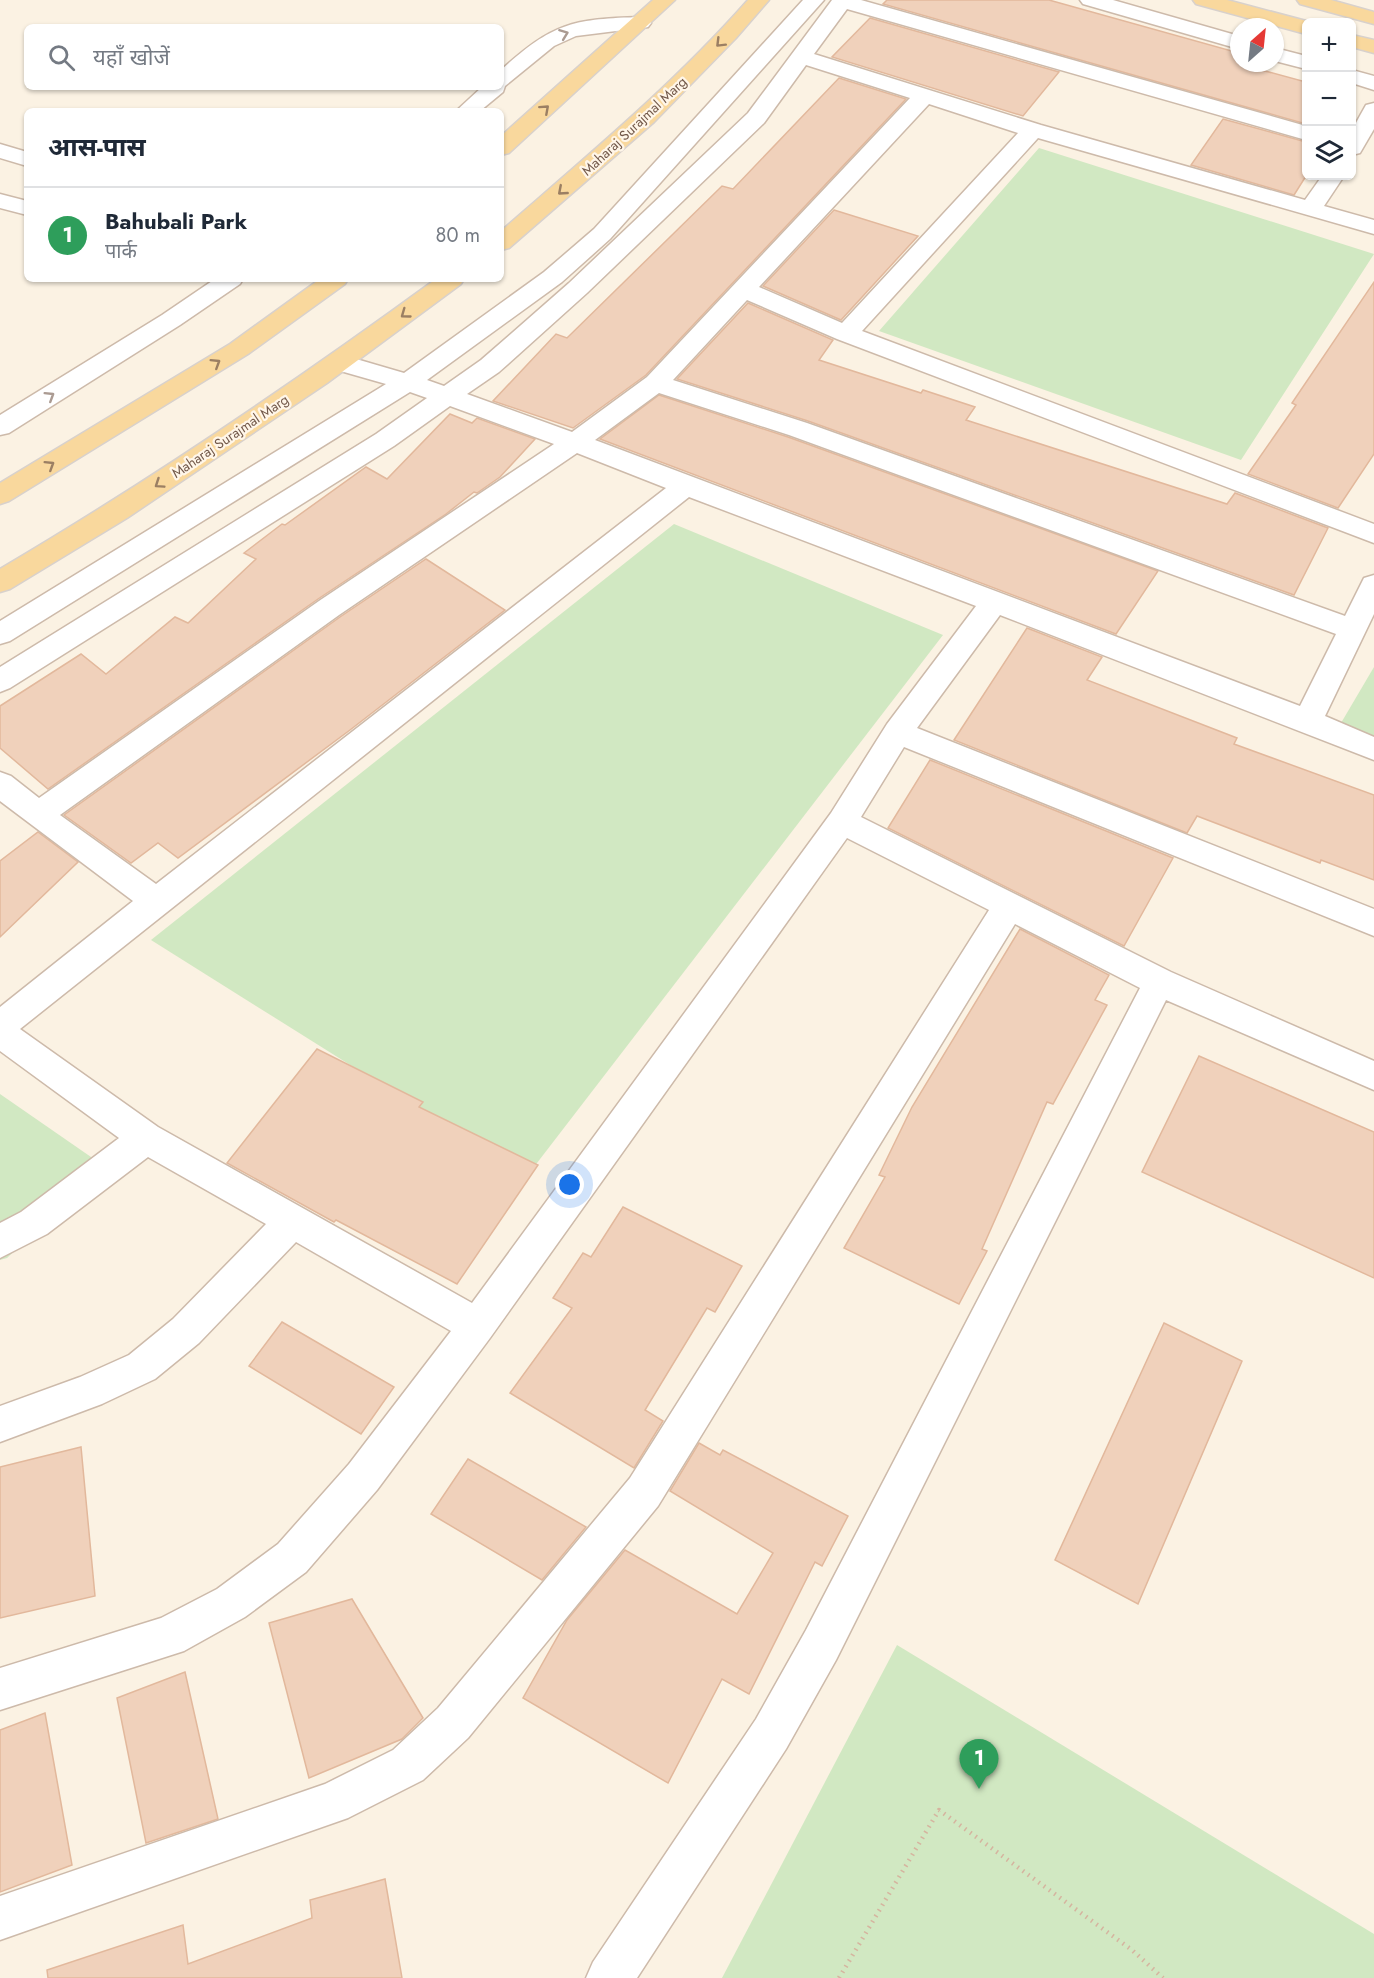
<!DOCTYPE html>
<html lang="hi">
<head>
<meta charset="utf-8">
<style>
  :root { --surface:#fff; --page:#f2f2f3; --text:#1f2937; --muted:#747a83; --line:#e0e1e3; --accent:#e36f4b }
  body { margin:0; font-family:Jost,"Noto Sans Devanagari",sans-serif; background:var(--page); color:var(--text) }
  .controls { position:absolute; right:18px; top:18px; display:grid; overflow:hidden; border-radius:9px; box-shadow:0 2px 4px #0004 }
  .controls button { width:54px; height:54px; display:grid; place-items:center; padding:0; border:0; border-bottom:2px solid var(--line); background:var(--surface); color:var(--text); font:30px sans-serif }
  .compass { position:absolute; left:1230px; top:18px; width:54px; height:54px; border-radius:50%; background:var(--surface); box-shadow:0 2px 4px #0004; rotate:27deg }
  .you { position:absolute; left:570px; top:1185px; width:21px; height:21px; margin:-15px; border:4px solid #fff; border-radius:50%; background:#1a73e8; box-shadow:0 0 0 9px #1a73e833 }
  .badge { display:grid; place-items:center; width:39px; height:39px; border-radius:50%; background:var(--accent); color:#fff; font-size:20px; font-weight:700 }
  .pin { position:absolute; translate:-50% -50px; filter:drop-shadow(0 2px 3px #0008) }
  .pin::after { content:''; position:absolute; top:32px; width:21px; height:18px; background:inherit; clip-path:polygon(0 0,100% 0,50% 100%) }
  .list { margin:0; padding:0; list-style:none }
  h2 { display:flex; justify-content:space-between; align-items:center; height:78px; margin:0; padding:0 24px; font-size:26px }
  h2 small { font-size:20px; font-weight:400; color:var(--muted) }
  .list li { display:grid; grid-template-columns:39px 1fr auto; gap:18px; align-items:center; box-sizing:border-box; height:96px; padding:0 24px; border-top:2px solid var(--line) }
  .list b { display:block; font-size:22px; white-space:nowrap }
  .list p { margin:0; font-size:20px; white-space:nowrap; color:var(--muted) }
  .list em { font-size:20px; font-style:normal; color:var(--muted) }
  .icon { flex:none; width:33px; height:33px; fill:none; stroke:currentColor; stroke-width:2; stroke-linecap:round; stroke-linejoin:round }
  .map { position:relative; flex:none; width:1374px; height:1978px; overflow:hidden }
  .search { position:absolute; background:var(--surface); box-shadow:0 2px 4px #0004; left:24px; top:24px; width:480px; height:66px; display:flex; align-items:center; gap:15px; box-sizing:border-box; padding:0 21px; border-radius:9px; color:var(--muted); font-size:22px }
  .panel { position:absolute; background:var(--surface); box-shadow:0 2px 4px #0004; left:24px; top:108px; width:480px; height:174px; border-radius:9px }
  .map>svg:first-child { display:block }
  .green { fill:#d1e8c2 }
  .building { fill:#f0d1bb; stroke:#e2b89c; stroke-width:1.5 }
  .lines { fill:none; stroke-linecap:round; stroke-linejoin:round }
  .minor-casing { stroke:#cdbaaa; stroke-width:3 }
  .major-casing { stroke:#d8d1cc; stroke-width:3 }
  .path { stroke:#d5b49f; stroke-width:4.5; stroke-dasharray:1.5 5; stroke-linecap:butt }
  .minor { fill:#fff; fill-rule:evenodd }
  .major { fill:#f9d89d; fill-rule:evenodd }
  .oneway { stroke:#ab9b92 }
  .oneway2 { stroke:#9b7f63 }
  .labels { text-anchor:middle; stroke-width:4.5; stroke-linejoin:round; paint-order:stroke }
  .far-street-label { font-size:14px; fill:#73594a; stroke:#fff6e9 }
</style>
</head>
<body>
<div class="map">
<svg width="1374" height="1978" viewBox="0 0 1374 1978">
  <rect width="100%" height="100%" fill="#fbf2e3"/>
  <g class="green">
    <path d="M1039 148 1374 254 1241 460 879 331Z"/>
    <path d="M674 524 943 635 527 1176 151 940Z"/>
    <path d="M1374 667V755L1331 740Z"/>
    <path d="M0 1094 104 1166 7 1258 0 1260Z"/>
    <path d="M897 1645 1374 1934V1978H722Z"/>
  </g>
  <g class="building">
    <path d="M887 0H1049L1239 53V64L1306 82V124L883 4Z"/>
    <path d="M870 18 1059 72 1023 116 832 57Z"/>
    <path d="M839 78 906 99 646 375 573 428 493 401 556 334 567 338 722 186 733 189Z"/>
    <path d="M1223 119 1306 142V176L1294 195 1191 165Z"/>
    <path d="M834 210 918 236 841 320 763 286Z"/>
    <path d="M1374 282V454L1338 508 1248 474 1296 405 1292 403Z"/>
    <path d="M748 303 833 340 819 360 921 393 923 390 975 407 966 420 1227 504 1235 493 1328 528 1294 595 808 421 677 379Z"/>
    <path d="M659 395 788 437 1158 571 1116 634 600 439Z"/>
    <path d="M450 414 472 423 477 418 535 439 500 477 477 493 474 492 446 514 318 599 48 789 0 748V706L81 654 106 674 175 617 188 623 256 559 244 553 282 524 285 525 366 467 387 479Z"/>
    <path d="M426 559 505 610 350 730 178 858 158 843 131 863 64 815 340 617Z"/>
    <path d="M1027 628 1102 657 1087 680 1237 738 1234 744 1374 795V880L1321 860 1320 863 1197 816 1187 833 954 740Z"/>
    <path d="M930 760 1173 858 1124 946 888 828Z"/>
    <path d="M38 832 78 862 0 937V861Z"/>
    <path d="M1020 929 1109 975 1095 1000 1107 1005 1053 1104 1047 1102 982 1249 987 1251 959 1304 844 1248 885 1177 879 1175 912 1107Z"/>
    <path d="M317 1049 423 1102 419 1107 538 1165 457 1284 336 1220 334 1222 227 1163Z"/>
    <path d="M1199 1056 1374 1132V1278L1142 1172Z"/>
    <path d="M623 1207 742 1266 715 1312 707 1308 645 1410 663 1421 634 1468 510 1393 572 1308 553 1298 583 1253 591 1257Z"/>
    <path d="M282 1322 394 1387 361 1434 249 1366Z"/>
    <path d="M1164 1323 1242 1361 1138 1604 1055 1560Z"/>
    <path d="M699 1443 720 1455 723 1450 848 1516 822 1566 815 1562 749 1694 722 1679 668 1783 523 1698 567 1620 625 1550 737 1614 773 1553 670 1491Z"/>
    <path d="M81 1447 95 1596 0 1618V1467Z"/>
    <path d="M468 1459 586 1527 542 1580 431 1514Z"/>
    <path d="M352 1599 423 1718 402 1739 309 1778 269 1623Z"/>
    <path d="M185 1672 218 1819 146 1843 117 1698Z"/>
    <path d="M45 1713 72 1865 0 1892V1730Z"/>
    <path d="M385 1879 402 1978H48L47 1970 183 1925 188 1964 312 1918 310 1900Z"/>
  </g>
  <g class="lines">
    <defs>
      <g id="minor">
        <path d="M803 0H824L610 239 562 282 427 380 444 386 481 360 569 283 748 113 832 0H861L1306 126V140L847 9 814 54 1041 125 1305 200 1322 176H1344L1324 206 1374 220V234L1038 138 862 331 1374 524V543L837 339 747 300 673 380 807 423 1345 616 1364 578 1374 575V614L1325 716 1374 737V760L1000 615 917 728 1374 909V936L904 747 861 817 1171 972 1374 1061V1090L1166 1000 836 1660 786 1749 637 1978H586L593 1962 756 1719 806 1630 1140 988 1015 924 658 1506 468 1738 423 1780 348 1818 0 1940V1896L325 1784 393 1750 438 1708 630 1478 989 910 847 838 490 1338 377 1490 306 1572 245 1617 184 1651 0 1710V1668L161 1618 217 1589 278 1544 349 1464 451 1331 296 1242 199 1343 155 1379 102 1404 0 1442V1406L80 1377 129 1355 173 1319 266 1224 148 1157 47 1234 0 1258V1223L21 1212 119 1138 0 1051V1007L133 901 0 801V772L11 776 39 798 319 601 554 444 450 406 394 446 10 688 0 692V667L376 434 427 398 410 392 10 641 0 644V621L386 384 330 368 326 362 330 356 339 354 404 373 544 272 594 229ZM806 65 910 98 647 377 572 432 467 394 499 372 587 293 764 123ZM929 104 1018 133 842 323 759 287ZM659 393 789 435 1336 634 1300 706 595 440ZM577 453 666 488 156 884 60 815 339 615ZM689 497 976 606 887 724 831 813 472 1303 158 1127 20 1029Z"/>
        <path d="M1080 0H1113L1239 36V49L1083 4Z"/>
        <path d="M641 17 648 19 651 23 648 27 576 36 554 46 505 86 503 92 480 111H456L482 87H501V70C553 23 572 19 641 17Z"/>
        <path d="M1275 48 1306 56V69L1275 61Z"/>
        <path d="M1352 70 1374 76V90L1352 83Z"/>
        <path d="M1374 103V129L1360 153 1352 155V130L1366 105Z"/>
        <path d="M0 144 27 152V166L0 158Z"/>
        <path d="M0 194 27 201V215L0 208Z"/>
        <path d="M215 279H243L240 284 180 325 9 433 0 435V415L162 315Z"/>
      </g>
      <g id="major">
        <path d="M653 0H675L509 153 501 155V136Z"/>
        <path d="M748 0H769L736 38 654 122 509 248 501 250V231C586 157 673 85 748 0Z"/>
        <path d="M1193 0H1227L1310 22H1306V34L1196 4Z"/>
        <path d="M1297 0H1331L1374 12V24L1300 4Z"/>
        <path d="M1352 35 1374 40V53L1352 47Z"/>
        <path d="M320 279H348L345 284 248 354 9 501 0 504V483L230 344Z"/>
        <path d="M436 279H464L461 284 327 383 127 518 10 589 0 592V569C151 480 295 382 436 279Z"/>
      </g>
    </defs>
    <use href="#minor" class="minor-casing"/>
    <use href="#major" class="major-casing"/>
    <path class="path" d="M839 1978 939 1810 1132 1950 1163 1978"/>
    <use href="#minor" class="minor"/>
    <use href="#major" class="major"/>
  </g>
  <defs><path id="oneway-chevron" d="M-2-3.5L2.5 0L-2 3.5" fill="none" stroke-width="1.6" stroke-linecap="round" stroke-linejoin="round" transform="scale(1.5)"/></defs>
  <g class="oneway">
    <use href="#oneway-chevron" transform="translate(564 34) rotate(-21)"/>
    <use href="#oneway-chevron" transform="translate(50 396) rotate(-32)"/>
  </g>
  <g class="oneway2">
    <use href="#oneway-chevron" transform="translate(720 43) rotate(135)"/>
    <use href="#oneway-chevron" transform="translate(545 109) rotate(-42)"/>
    <use href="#oneway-chevron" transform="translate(562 191) rotate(139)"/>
    <use href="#oneway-chevron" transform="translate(405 314) rotate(144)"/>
    <use href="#oneway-chevron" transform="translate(216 363) rotate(-32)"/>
    <use href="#oneway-chevron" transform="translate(50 465) rotate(-32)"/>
    <use href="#oneway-chevron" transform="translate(159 484) rotate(146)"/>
  </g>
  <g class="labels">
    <g class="far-street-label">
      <text transform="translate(634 126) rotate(-43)" y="5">Maharaj Surajmal Marg</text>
      <text transform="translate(230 436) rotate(-34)" y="5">Maharaj Surajmal Marg</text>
    </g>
  </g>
</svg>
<div class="controls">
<button>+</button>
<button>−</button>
<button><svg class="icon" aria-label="layers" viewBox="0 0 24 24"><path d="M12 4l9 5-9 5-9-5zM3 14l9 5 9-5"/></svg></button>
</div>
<svg class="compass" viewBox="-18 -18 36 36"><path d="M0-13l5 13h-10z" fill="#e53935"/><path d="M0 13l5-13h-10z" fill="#747a83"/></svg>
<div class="you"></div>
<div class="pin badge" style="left:979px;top:1789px;background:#2e9e5b">1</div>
<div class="search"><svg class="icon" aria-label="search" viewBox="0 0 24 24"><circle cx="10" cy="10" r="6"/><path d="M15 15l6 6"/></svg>यहाँ खोजें</div>
<section class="panel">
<h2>आस-पास<small></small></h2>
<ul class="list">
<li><span class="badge" style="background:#2e9e5b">1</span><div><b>Bahubali Park</b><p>पार्क</p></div><em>80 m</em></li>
</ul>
</section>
</div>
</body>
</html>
